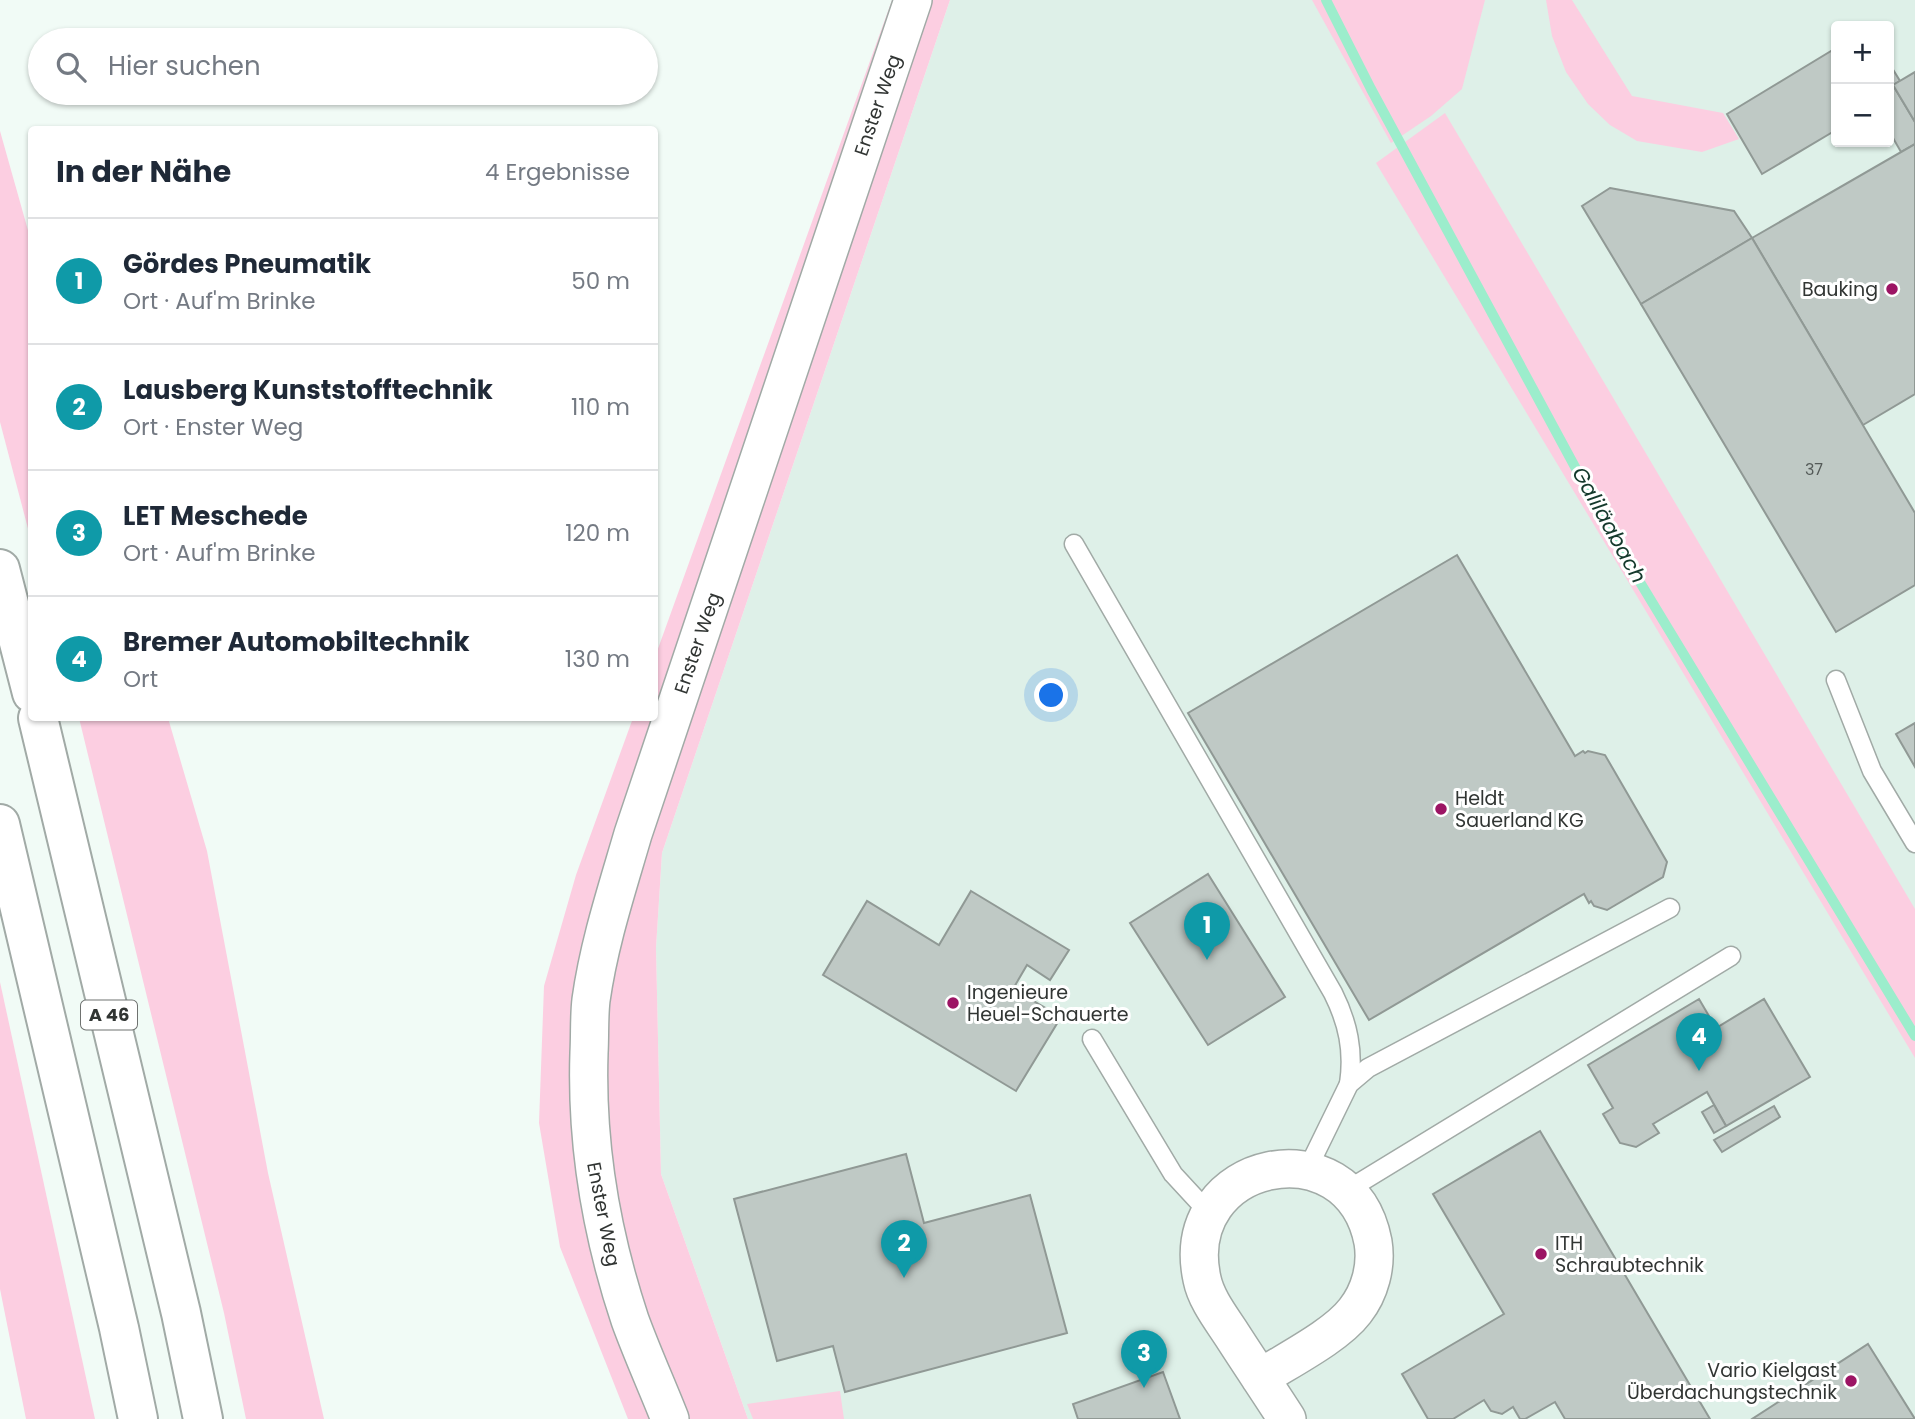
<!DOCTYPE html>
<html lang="de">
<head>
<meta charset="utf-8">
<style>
  :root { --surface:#fff; --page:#f2f2f3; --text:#1f2937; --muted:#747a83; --line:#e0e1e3; --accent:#9c1464 }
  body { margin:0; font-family:Poppins,sans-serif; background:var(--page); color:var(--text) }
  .controls { position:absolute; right:21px; top:21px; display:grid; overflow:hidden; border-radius:7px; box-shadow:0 2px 5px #0004 }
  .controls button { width:63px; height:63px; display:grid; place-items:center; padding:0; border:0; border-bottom:2px solid var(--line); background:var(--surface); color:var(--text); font:35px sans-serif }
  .you { position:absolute; left:1052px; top:696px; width:24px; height:24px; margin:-18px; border:5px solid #fff; border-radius:50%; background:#1a73e8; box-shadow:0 0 0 10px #1a73e833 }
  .badge { display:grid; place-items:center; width:46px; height:46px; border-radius:50%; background:var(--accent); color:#fff; font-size:23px; font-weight:700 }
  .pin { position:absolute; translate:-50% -58px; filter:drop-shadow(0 2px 4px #0008) }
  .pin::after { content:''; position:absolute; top:37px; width:24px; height:21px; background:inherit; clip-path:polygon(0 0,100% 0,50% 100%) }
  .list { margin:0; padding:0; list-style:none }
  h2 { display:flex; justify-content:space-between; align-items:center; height:91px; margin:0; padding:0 28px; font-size:30px }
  h2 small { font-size:23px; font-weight:400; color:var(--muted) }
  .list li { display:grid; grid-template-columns:46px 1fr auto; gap:21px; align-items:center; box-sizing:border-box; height:126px; padding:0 28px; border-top:2px solid var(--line) }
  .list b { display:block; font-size:26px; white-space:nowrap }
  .list p { margin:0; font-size:23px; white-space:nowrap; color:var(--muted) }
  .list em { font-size:23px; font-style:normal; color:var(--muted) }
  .icon { flex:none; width:38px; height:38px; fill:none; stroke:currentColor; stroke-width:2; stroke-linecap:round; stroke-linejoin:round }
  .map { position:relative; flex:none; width:1915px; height:1419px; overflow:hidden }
  .search { position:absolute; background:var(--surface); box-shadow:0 2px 5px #0004; left:28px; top:28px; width:630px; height:77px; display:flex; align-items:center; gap:18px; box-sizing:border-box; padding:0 24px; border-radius:38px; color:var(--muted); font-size:26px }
  .panel { position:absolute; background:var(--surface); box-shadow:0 2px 5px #0004; left:28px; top:126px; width:630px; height:595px; border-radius:7px }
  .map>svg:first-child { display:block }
  .built { fill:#def0e8; fill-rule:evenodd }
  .green { fill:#fccee1 }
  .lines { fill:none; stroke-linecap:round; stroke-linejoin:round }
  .stream { stroke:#9cedcc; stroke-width:10 }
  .building { fill:#bfc9c5; stroke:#909995; stroke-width:2 }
  .service-casing { stroke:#a1aaa6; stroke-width:21 }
  .minor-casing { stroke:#a1aaa6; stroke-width:40 }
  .motorway-casing { stroke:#a1aaa6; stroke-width:42 }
  .service { stroke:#fff; stroke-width:18 }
  .minor { stroke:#fff; stroke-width:37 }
  .motorway { stroke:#fff; stroke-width:38 }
  .poi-dot { fill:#9c1464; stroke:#fff; stroke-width:2.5 }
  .labels { text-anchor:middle; stroke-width:6; stroke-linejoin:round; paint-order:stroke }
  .number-label { font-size:16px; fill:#545a58 }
  .shield { fill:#fff; stroke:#6f7270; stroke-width:2 }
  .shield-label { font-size:18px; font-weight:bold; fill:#313533 }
  .street-label { font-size:19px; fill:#313533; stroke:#fff }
  .poi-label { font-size:19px; fill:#313533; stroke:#fff; text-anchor:start }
  .water-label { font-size:21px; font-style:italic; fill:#14392c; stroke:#fff }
</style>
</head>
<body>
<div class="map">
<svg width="1915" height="1419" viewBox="0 0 1915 1419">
  <rect width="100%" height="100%" fill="#f1fbf6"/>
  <path class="built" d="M950 0H1915V1419H748L661 1174 656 948 662 853ZM1836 26H1889V142H1836Z"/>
  <g class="green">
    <path d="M892 0H950L662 853 656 948 661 1174 748 1419H628L560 1247 539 1123 544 986 576 875 633 718H654L655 657Z"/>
    <path d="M1312 0H1485L1462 89 1431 116 1391 143Z"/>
    <path d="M1546 0H1572L1632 96 1723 113 1739 139 1702 152 1637 141 1610 125 1588 104 1566 72 1552 36Z"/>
    <path d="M1445 113 1915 909V1058L1376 163Z"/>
    <path d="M0 131 31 241V540L0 422Z"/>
    <path d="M79 718H168L207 851 268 1173 324 1419H246L224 1313Z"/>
    <path d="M0 982 95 1419H26L0 1289Z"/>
    <path d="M840 1391 844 1419H753L747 1404Z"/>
  </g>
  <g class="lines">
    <path class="stream" d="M1326 0 1371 89 1615 541 1915 1036"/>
  </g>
  <g class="building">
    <path d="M1836 48V130L1762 174 1727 114Z"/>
    <path d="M1889 63 1900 81 1893 85 1915 122V144L1901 152 1889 131Z"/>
    <path d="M1915 72V122L1893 85Z"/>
    <path d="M1915 144V394L1863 425 1752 238Z"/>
    <path d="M1610 188 1734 211 1752 238 1641 304 1582 206Z"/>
    <path d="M1752 238 1915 513V585L1836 632 1641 304Z"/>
    <path d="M1457 555 1575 756 1583 751 1585 753 1588 751 1605 755 1667 862 1663 877 1607 910 1594 906 1591 901 1589 903 1584 894 1369 1020 1188 713Z"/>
    <path d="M1915 723V767L1896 734Z"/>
    <path d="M1208 874 1285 997 1208 1045 1130 923Z"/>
    <path d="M971 891 1069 950 1050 980 1027 965 1013 989 1061 1017 1016 1091 823 975 867 901 939 945Z"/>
    <path d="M1699 999 1716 1028 1764 999 1810 1077 1726 1126 1707 1092 1653 1124 1659 1133 1636 1147 1620 1143 1603 1114 1613 1108 1588 1065Z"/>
    <path d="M1714 1105 1726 1126 1714 1133 1702 1112Z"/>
    <path d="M1774 1106 1780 1117 1722 1152 1714 1140Z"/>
    <path d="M1540 1131 1710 1419H1565L1555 1402 1525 1419H1520L1513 1407 1502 1414 1491 1411 1484 1400 1453 1419H1428L1402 1374 1504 1314 1433 1194Z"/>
    <path d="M906 1154 924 1223 1030 1195 1067 1333 845 1392 833 1346 777 1361 734 1199Z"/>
    <path d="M1868 1344 1915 1419H1752Z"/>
    <path d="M1163 1372 1180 1419H1078L1073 1404Z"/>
  </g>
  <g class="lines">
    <defs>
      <g id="service">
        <path d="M1074 544 1333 993C1348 1023 1354 1051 1349 1084"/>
        <path d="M1836 680 1872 771 1915 843"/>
        <path d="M1092 1039 1173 1174 1209 1213"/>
        <path d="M1307 1170 1349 1084 1368 1068 1670 908"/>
        <path d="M1346 1191 1731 956"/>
      </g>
      <g id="minor">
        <path d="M1260 1378C1288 1360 1336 1336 1355 1311 1370 1292 1377 1266 1373 1242 1350 1123 1176 1159 1202 1279 1206 1299 1221 1318 1232 1335 1250 1363 1269 1391 1287 1419"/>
        <path d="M670 1419C657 1386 642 1353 630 1320 601 1233 586 1144 589 1053 590 1035 589 1017 591 1000 599 943 617 889 633 834L913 0"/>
      </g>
      <g id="motorway">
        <path d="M0 569 32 693"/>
        <path d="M38 718 181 1313 203 1419"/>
        <path d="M0 824 119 1328 138 1419"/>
      </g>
    </defs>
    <use href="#service" class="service-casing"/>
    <use href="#minor" class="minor-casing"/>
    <use href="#motorway" class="motorway-casing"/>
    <use href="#service" class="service"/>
    <use href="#minor" class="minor"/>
    <use href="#motorway" class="motorway"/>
  </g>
  <g class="poi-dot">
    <circle cx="1892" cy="289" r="7"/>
    <circle cx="1441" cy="809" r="7"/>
    <circle cx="953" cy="1003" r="7"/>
    <circle cx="1541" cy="1254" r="7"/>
    <circle cx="1851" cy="1381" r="7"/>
  </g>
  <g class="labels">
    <g class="number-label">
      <text x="1814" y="475">37</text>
    </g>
    <rect class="shield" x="81" y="1000.5" width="56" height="29" rx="5"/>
    <g class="shield-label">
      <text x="109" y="1021">A 46</text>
    </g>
    <g class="street-label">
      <text transform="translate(877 105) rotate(-71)" y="7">Enster Weg</text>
      <text transform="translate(697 643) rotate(-71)" y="7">Enster Weg</text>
      <text transform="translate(604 1214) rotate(79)" y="7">Enster Weg</text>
    </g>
    <g class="poi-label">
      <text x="1878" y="296" text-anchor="end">Bauking</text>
      <text x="1455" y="805">Heldt<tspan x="1455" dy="22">Sauerland KG</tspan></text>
      <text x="967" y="999">Ingenieure<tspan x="967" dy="22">Heuel-Schauerte</tspan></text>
      <text x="1555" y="1250">ITH<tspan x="1555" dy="22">Schraubtechnik</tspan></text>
      <text x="1837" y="1377" text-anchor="end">Vario Kielgast<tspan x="1837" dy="22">Überdachungstechnik</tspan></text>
    </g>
    <g class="water-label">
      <text transform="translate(1609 525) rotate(61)" y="7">Galiläabach</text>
    </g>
  </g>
</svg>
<div class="controls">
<button>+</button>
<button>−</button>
</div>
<div class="you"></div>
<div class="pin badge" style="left:1207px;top:960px;background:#0f9aa8">1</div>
<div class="pin badge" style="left:904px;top:1278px;background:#0f9aa8">2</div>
<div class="pin badge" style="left:1144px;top:1388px;background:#0f9aa8">3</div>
<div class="pin badge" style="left:1699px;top:1071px;background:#0f9aa8">4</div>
<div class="search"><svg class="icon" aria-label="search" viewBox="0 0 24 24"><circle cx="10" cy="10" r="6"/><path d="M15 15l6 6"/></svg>Hier suchen</div>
<section class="panel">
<h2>In der Nähe<small>4 Ergebnisse</small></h2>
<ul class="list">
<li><span class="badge" style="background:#0f9aa8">1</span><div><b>Gördes Pneumatik</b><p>Ort · Auf'm Brinke</p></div><em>50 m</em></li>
<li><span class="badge" style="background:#0f9aa8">2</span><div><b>Lausberg Kunststofftechnik</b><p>Ort · Enster Weg</p></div><em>110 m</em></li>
<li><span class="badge" style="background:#0f9aa8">3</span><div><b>LET Meschede</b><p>Ort · Auf'm Brinke</p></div><em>120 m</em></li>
<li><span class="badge" style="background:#0f9aa8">4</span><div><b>Bremer Automobiltechnik</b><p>Ort</p></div><em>130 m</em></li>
</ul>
</section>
</div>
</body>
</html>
